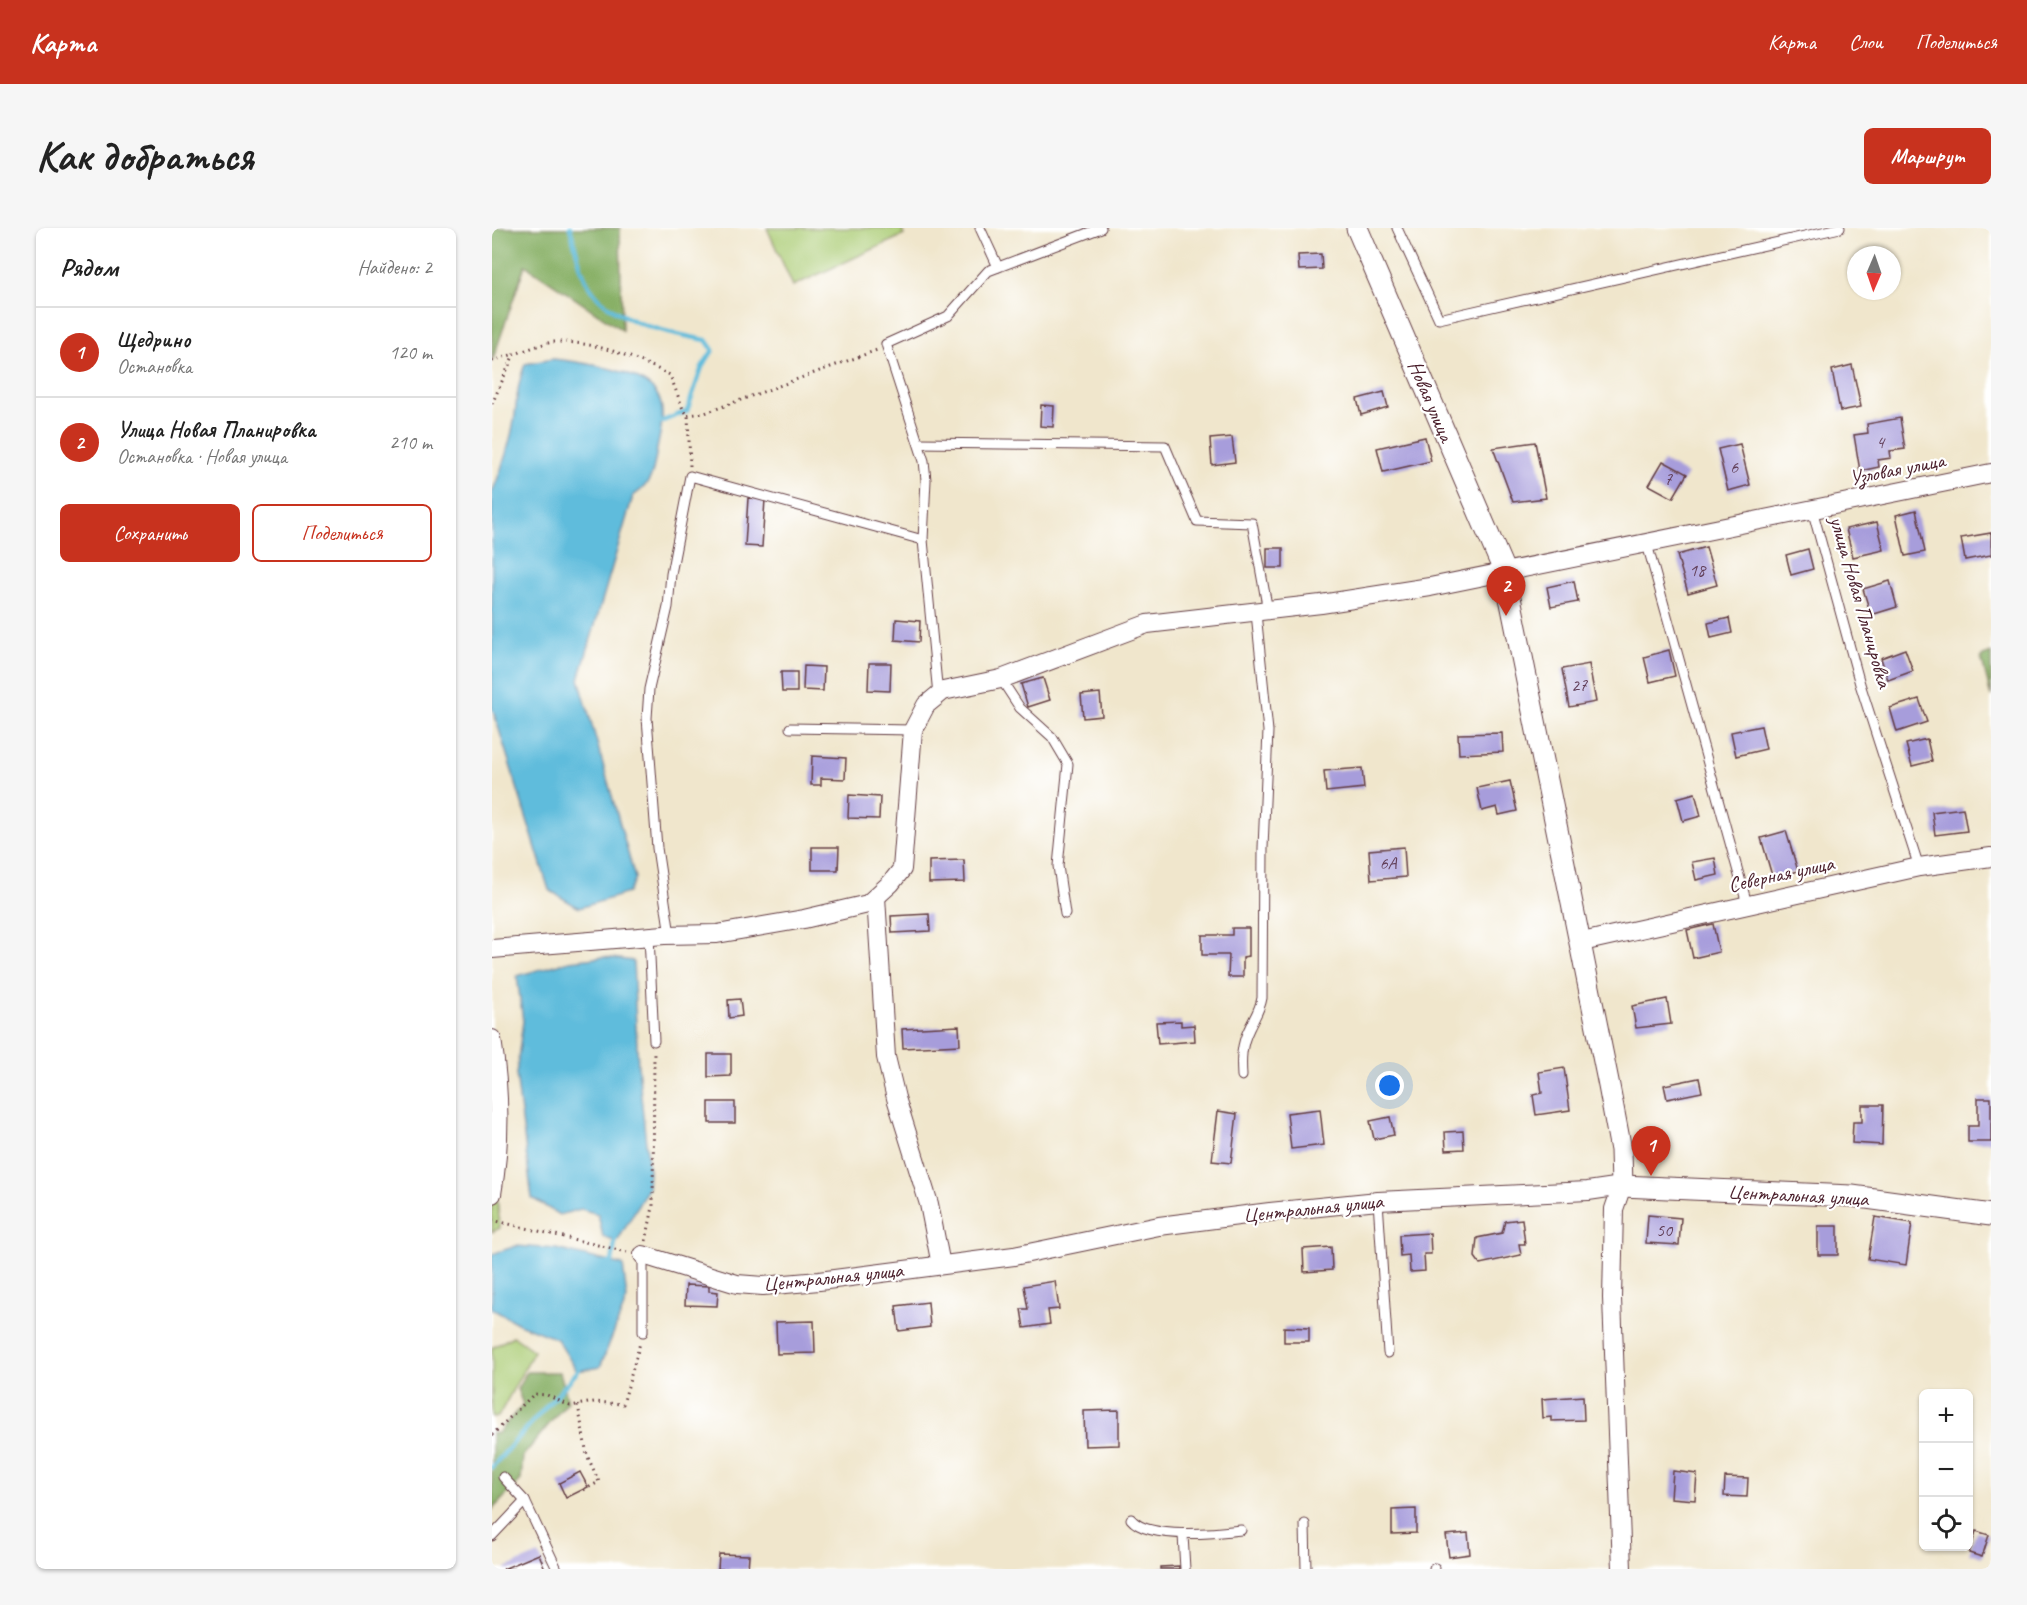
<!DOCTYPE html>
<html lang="ru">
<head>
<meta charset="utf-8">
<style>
  :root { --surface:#fff; --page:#f6f6f6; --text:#222; --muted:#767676; --line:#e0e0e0; --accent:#c8321e }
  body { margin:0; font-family:Caveat,sans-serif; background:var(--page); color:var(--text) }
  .controls { position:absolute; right:18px; bottom:18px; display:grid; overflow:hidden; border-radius:9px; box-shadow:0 2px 4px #0004 }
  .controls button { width:54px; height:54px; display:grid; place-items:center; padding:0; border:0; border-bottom:2px solid var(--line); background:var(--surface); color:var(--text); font:30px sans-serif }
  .compass { position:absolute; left:1355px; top:18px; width:54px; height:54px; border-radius:50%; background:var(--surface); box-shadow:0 2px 4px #0004; rotate:182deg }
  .you { position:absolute; left:898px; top:858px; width:21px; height:21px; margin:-15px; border:4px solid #fff; border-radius:50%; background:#1a73e8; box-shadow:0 0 0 9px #1a73e833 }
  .badge { display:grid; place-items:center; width:39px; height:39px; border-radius:50%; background:var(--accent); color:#fff; font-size:20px; font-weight:700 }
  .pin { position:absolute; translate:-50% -50px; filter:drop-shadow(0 2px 3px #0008) }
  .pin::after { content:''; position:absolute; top:32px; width:21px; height:18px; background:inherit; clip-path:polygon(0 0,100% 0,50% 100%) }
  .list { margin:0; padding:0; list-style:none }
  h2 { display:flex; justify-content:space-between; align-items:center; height:78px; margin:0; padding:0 24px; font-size:26px }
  h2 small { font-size:20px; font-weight:400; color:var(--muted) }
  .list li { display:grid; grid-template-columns:39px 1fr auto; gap:18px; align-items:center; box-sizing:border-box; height:90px; padding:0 24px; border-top:2px solid var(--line) }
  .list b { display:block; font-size:22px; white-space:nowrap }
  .list p { margin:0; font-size:20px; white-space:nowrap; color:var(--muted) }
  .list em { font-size:20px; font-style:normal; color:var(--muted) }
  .actions { display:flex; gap:12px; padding:18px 24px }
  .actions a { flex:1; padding:14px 0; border:2px solid var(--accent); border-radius:9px; text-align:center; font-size:21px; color:var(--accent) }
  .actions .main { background:var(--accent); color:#fff }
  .icon { flex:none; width:33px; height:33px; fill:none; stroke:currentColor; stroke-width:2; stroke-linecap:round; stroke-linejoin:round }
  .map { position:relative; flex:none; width:1499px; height:1341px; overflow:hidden; border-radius:9px }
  header { display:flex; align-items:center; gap:36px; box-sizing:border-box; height:84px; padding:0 30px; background:var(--accent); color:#fff }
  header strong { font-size:28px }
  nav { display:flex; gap:33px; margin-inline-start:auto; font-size:21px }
  .intro { display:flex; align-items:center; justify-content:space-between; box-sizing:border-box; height:144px; padding:0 36px }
  h1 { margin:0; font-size:42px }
  .button { padding:15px 27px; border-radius:9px; background:var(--accent); color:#fff; font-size:21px; font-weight:700 }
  main { display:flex; gap:36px; padding:0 36px }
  aside { flex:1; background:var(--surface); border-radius:9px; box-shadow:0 2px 4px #0004 }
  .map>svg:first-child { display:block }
  .green { fill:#abcc74; stroke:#7a7650; stroke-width:1.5 }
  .forest { fill:#88b066; stroke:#696848; stroke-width:1.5 }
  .water { fill:#5ebcdc; stroke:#546e84; stroke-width:1.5 }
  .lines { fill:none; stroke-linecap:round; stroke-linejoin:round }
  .stream { stroke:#5ebcdc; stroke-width:4.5 }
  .building { fill:#a79ddb }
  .service-casing { stroke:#633d43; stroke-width:11 }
  .minor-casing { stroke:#633d43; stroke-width:20 }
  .tertiary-casing { stroke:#633d43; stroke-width:23 }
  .path { stroke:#633d43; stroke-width:3; stroke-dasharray:1.5 4.5; stroke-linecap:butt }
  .service { stroke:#fff; stroke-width:9 }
  .minor { stroke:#fff; stroke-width:18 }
  .tertiary { stroke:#fff; stroke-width:21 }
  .labels { text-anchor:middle; stroke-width:4.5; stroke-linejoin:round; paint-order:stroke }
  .number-label { font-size:18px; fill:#613e57 }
  .street-label { font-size:21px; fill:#4a1f2b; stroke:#fff }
</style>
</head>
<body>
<header>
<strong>Карта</strong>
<nav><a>Карта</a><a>Слои</a><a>Поделиться</a></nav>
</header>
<div class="intro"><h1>Как добраться</h1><a class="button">Маршрут</a></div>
<main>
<aside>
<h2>Рядом<small>Найдено: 2</small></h2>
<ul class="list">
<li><span class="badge">1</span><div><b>Щедрино</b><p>Остановка</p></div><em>120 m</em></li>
<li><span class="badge">2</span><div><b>Улица Новая Планировка</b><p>Остановка · Новая улица</p></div><em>210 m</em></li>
</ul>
<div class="actions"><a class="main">Сохранить</a><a>Поделиться</a></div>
</aside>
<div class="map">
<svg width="1499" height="1341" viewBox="0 0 1499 1341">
  <rect width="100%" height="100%" fill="#fff"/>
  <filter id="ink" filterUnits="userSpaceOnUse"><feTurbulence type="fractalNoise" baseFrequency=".0167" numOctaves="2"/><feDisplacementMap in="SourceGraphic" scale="12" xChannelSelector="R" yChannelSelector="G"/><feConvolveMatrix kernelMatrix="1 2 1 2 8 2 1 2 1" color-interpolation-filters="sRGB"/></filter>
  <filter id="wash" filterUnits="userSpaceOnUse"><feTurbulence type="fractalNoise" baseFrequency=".008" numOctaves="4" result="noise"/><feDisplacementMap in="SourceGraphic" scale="24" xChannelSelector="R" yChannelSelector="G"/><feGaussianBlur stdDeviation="1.35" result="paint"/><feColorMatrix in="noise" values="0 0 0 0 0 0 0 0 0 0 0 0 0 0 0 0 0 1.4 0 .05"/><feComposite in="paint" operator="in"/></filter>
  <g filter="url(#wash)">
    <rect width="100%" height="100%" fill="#f0e6cc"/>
    <g class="green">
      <path d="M275 0H409L412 7 301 58Z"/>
      <path d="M0 915 8 1000 0 1004Z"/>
      <path d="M21 1108 42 1123 6 1189H0V1120Z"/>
    </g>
    <g class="forest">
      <path d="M0 0H128L130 102 33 37 0 134Z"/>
      <path d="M1499 425V468L1489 429Z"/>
      <path d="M35 1144H68L76 1173 31 1228 29 1252 0 1282V1204L5 1206 31 1176 25 1161Z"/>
    </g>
    <g class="water">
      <path d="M61 131C89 134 155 142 167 170 174 186 168 205 165 221 161 244 161 255 141 268L87 451 143 650 136 665 87 680 57 662 0 479V265C10 241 19 213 23 187 25 169 26 154 33 136Z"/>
      <path d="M112 729 141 733 146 839 157 944 156 960 125 1014 111 1009 106 986 89 981 67 987 40 970 24 846 31 793 25 748 77 733Z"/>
      <path d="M24 1018 64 1021 131 1037 135 1071 108 1139 85 1143 65 1111 27 1096 0 1081V1026Z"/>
    </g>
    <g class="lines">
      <g class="stream">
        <path d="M78 0C83 16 86 35 93 50 113 93 171 104 214 112L221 122 210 139 195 183 166 195"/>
        <path d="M116 1035 120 1034 124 1008"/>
        <path d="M0 1239 86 1143 88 1137"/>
      </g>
    </g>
    <g id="blocks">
      <g class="building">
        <path d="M829 26 830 41 807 42 806 27Z"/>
        <path d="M1360 137 1369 179 1348 183 1340 142Z"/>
        <path d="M892 164 896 179 869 187 865 171Z"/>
        <path d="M549 177 562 178 561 199 548 198Z"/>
        <path d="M1408 190 1413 221 1398 223 1399 230 1386 232 1387 239 1368 243 1362 207 1376 205 1375 196Z"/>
        <path d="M740 209 743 234 720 237 718 211Z"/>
        <path d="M933 209 939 233 891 244 885 220Z"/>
        <path d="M1043 214 1054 270 1021 274 1001 220Z"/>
        <path d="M1248 216 1258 257 1236 263 1226 221Z"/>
        <path d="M1171 233 1195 246 1181 270 1157 257Z"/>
        <path d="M256 270 273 271 270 319 253 318Z"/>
        <path d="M1424 282 1433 324 1413 328 1404 287Z"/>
        <path d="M1385 294 1392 322 1361 329 1354 301Z"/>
        <path d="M1499 305V327L1473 332 1469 310Z"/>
        <path d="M1214 319 1225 357 1196 365 1185 327Z"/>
        <rect x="775" y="320" width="16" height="20"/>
        <path d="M1316 321 1321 341 1299 347 1294 327Z"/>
        <path d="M1082 353 1086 374 1059 379 1055 359Z"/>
        <path d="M1398 353 1405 379 1379 387 1371 361Z"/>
        <path d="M1237 390 1240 405 1219 410 1216 395Z"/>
        <path d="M404 391 428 393 427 414 403 412Z"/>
        <path d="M1413 421 1421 443 1396 452 1389 430Z"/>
        <path d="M1177 422 1183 448 1158 454 1152 429Z"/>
        <path d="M377 435H399L398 463 376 462Z"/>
        <path d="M1097 436 1104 474 1077 479 1070 441Z"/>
        <path d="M312 438 332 439 331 463 311 462Z"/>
        <path d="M289 444H305V464H290Z"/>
        <path d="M551 450 558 472 536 479 529 456Z"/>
        <path d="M608 465 610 488 591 490 589 467Z"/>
        <path d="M1427 471 1435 494 1405 504 1398 480Z"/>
        <path d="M1269 498 1274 521 1244 528 1239 504Z"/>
        <path d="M1010 505 1011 524 967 526 966 506Z"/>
        <path d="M1435 511 1440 533 1420 538 1414 516Z"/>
        <path d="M320 528 354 530 353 551 329 550V557H319Z"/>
        <path d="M870 540 872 560 834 564 832 543Z"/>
        <path d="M1018 553 1025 583 1007 587 1005 579 990 583 985 560Z"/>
        <path d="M1203 565 1209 588 1191 593 1185 570Z"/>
        <path d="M357 567 388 569 387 591 356 590Z"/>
        <path d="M1471 580 1475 603 1443 607 1440 584Z"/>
        <path d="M1294 603 1306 643 1281 651 1269 610Z"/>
        <path d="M320 619H347L346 642H320Z"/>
        <path d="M912 619 914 649 879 652 877 622Z"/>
        <path d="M1223 630 1226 647 1204 652 1200 634Z"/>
        <path d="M472 632 473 654 437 655V633Z"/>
        <path d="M437 686 438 703 400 705 399 688Z"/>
        <path d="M1221 696 1227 724 1201 730 1195 702Z"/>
        <path d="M740 700H757V728L751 729V749H736L737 727H710V707H740Z"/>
        <path d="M248 771 250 788 237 790 236 772Z"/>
        <path d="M1175 771 1179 796 1144 800 1140 778Z"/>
        <path d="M689 793V798L702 797 703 813 666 816 664 794Z"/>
        <path d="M467 798 468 817 411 820 410 801Z"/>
        <path d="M216 826H239V848L216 849Z"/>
        <path d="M1072 840 1078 882 1044 887 1041 867 1050 865 1047 844Z"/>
        <path d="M1207 850 1210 864 1175 871 1172 857Z"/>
        <path d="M1486 870H1499V914H1476V898H1486Z"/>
        <rect x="217" y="874" width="26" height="21"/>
        <path d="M1370 877H1391L1390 917 1360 915 1361 894H1370Z"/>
        <path d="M828 881 832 917 799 921 795 885Z"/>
        <path d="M726 883 745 886 739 935 720 933Z"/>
        <path d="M898 889 902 907 882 911 878 893Z"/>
        <path d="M971 903 972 921 954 922 953 904Z"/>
        <path d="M1156 987 1189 990 1187 1017 1154 1015Z"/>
        <path d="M1383 989 1420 995 1414 1037 1376 1031Z"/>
        <path d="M1030 991 1033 1016H1027L1029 1027 988 1036 983 1029 985 1010 1010 1005 1013 993Z"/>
        <rect x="1326" y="998" width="20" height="29"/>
        <path d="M938 1005 939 1026H932L933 1043 918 1044 917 1027 908 1028 907 1007Z"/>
        <path d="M839 1019 840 1042 812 1044 811 1021Z"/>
        <path d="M563 1053 567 1081 556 1082 558 1096 532 1100 529 1081H536L532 1058Z"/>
        <path d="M194 1057 217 1058V1063L226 1064 225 1078 193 1077Z"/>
        <path d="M436 1074 438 1099 407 1103 404 1078Z"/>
        <path d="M322 1093 323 1125 285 1126 284 1094Z"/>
        <path d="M792 1099 817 1100V1114H792Z"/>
        <path d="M1091 1168 1092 1192 1059 1193V1189L1051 1190 1050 1171Z"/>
        <path d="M627 1182V1217L593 1218 592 1183Z"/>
        <path d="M1181 1243 1205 1246 1203 1272 1179 1270Z"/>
        <path d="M88 1244 96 1259 74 1270 67 1255Z"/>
        <path d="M1233 1249 1256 1250 1255 1269 1232 1268Z"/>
        <path d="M924 1281V1305L900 1306V1282Z"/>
        <path d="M1484 1303 1497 1307 1490 1329 1477 1325Z"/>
        <path d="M976 1305 978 1326 957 1329 954 1307Z"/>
        <path d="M47 1326 53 1341H11Z"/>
        <path d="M227 1326 257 1327 256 1341H226Z"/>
        <path d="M687 1338V1341H668V1339Z"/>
      </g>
    </g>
  </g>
  <g filter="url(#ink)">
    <use href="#blocks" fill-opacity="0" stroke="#633d43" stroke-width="1.5"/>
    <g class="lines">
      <defs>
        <g id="service">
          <path d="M488 0 506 39"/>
          <path d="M905 0 947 91 1348 0"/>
          <path d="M427 215 673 218 705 293 760 295 776 383"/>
          <path d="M1320 281 1368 456 1427 639"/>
          <path d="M1155 316 1255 676"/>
          <path d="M509 451 528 480 560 509 576 536 566 638 573 686"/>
          <path d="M446 467 431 312 434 252 432 233 394 116 456 88 496 43 609 0"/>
          <path d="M298 500 421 502"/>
          <path d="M178 707 165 620 155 490 157 461 176 379 179 346 198 248 431 312"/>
          <path d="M157 708 162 813"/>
          <path d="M750 848C749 831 749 817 757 801 762 790 768 782 770 770L771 620 776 503 764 385"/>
          <path d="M886 973 896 1125"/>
          <path d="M151 1027V1104"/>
          <path d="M11 1249 33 1273"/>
          <path d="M639 1291C656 1312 724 1305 749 1302"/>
          <path d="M813 1296 814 1341"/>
          <path d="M691 1307 693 1341"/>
          <path d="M0 1308 33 1273 65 1341"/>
          <path d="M942 1341 943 1340"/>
        </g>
        <g id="minor">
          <path d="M384 669 394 829 404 870 437 976 449 1037"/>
          <path d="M1090 714 1427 639 1499 629"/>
          <path d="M0 721 172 707 225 706 312 691 376 676 399 655 410 641 421 502 434 477 451 463 509 451 655 396 829 376 938 359 1499 245"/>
          <path d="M0 811C8 862 9 915 0 966"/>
          <path d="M1130 958 1122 981 1120 1070 1130 1341"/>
          <path d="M151 1027 245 1056 271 1058 327 1053 522 1028 667 998 778 984 886 973 1096 963 1130 958"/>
        </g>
        <path id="tertiary" d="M865 0 1013 345 1117 858 1129 922 1130 958 1360 968 1499 987"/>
      </defs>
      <use href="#service" class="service-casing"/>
      <use href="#minor" class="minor-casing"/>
      <use href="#tertiary" class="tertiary-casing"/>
      <g class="path">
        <path d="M0 133 22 126"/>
        <path d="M0 176 22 126C34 123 49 115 62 114 103 113 142 129 178 147L191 181 196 187 198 238"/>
        <path d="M196 187 213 185 385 122"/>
        <path d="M0 992 135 1024"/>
        <path d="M154 1013 161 979 162 822"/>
        <path d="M86 1177 95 1227 107 1254 88 1264"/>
        <path d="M0 1207 42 1166 55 1167 78 1178 102 1174 131 1176 148 1115"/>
      </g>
      <use href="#service" class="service"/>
      <use href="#minor" class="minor"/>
      <use href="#tertiary" class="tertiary"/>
    </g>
  </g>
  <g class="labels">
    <g class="number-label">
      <text x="1388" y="220">4</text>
      <text x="1242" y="245">6</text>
      <text x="1176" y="257">7</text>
      <text x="1205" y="348">18</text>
      <text x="1087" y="463">27</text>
      <text x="896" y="641">6А</text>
      <text x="1172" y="1008">50</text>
    </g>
    <g class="street-label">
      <text transform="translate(939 173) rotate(67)" y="7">Новая улица</text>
      <text transform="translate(1405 241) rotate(-11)" y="7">Узловая улица</text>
      <text transform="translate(1369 374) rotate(74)" y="7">улица Новая Планировка</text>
      <text transform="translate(1289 646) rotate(-12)" y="7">Северная улица</text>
      <text transform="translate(1306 967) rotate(3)" y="7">Центральная улица</text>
      <text transform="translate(821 980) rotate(-6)" y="7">Центральная улица</text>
      <text transform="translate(341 1049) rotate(-6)" y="7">Центральная улица</text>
    </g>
  </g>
</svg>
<div class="controls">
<button>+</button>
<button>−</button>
<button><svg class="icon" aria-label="locate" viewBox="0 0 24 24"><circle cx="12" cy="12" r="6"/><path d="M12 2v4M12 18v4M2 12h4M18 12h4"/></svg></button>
</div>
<svg class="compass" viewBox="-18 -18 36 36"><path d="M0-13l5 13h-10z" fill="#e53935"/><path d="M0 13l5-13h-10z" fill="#767676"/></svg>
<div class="you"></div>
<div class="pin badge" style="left:1159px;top:948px">1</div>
<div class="pin badge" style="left:1014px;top:388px">2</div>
</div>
</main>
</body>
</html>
